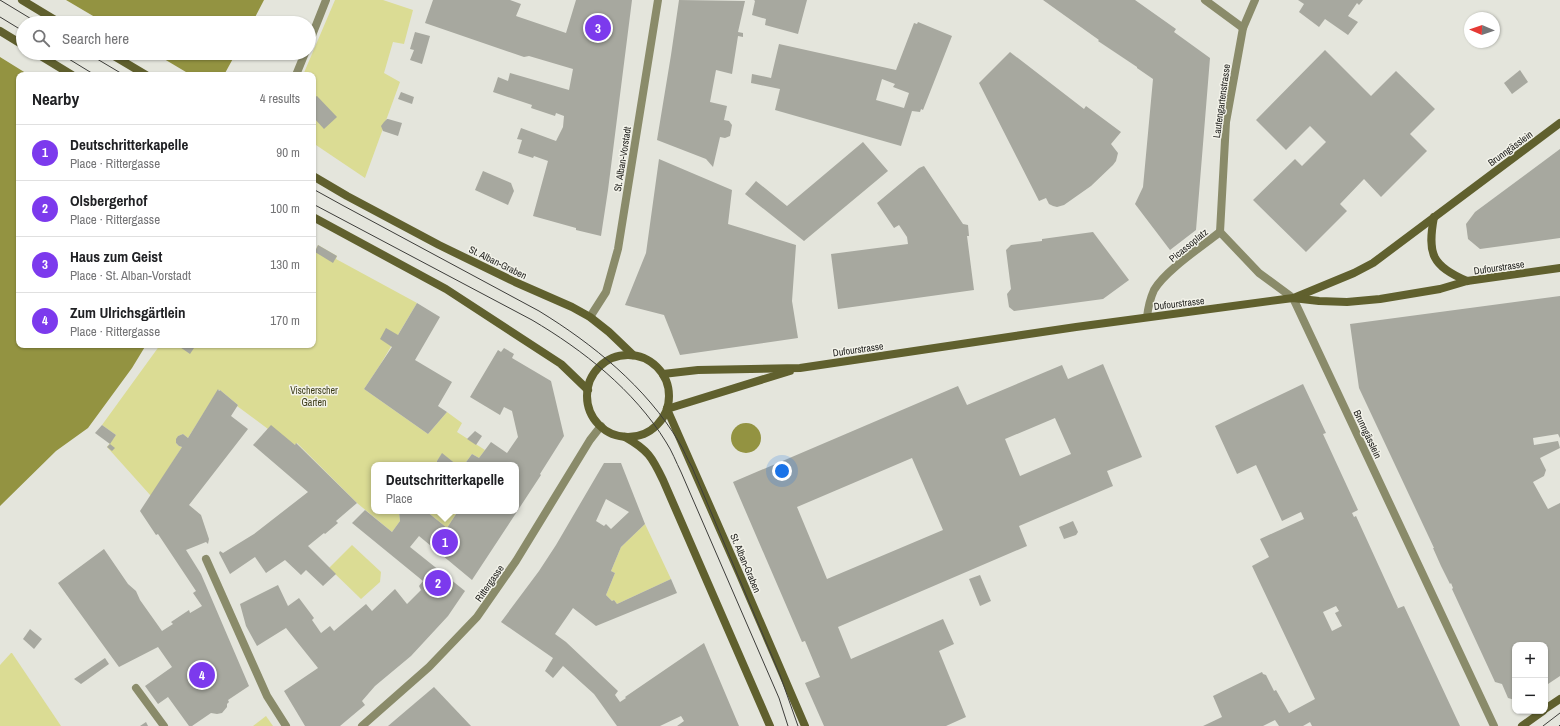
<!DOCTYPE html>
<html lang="en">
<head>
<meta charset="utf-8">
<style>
  :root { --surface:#fff; --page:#f6f6f6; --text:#202124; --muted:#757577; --line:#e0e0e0; --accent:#7c3aed }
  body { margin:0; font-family:"Archivo Narrow",sans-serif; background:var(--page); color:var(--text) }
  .controls { position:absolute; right:12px; bottom:12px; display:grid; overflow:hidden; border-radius:8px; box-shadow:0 1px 3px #0004 }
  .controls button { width:36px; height:36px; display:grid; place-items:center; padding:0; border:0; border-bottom:1px solid var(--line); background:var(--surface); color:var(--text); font:20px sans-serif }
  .compass { position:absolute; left:1464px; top:12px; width:36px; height:36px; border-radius:50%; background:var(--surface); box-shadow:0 1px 3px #0004; rotate:272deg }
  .you { position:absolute; left:782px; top:471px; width:14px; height:14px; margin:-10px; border:3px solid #fff; border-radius:50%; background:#1a73e8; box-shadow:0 0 0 6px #1a73e833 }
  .badge { display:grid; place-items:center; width:26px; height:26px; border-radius:50%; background:var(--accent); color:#fff; font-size:13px; font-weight:700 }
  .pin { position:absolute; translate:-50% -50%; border:2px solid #fff; box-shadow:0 1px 4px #0006 }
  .popup { position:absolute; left:371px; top:462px; width:148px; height:52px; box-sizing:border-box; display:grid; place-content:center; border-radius:8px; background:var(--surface); filter:drop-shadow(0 1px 3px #0005); font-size:13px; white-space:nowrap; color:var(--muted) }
  .popup b { font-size:15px; color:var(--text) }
  .popup::after { content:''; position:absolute; left:50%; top:100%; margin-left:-8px; border:8px solid transparent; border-top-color:var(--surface) }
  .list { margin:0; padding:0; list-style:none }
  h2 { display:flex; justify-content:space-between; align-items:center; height:52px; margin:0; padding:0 16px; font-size:17px }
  h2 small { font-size:13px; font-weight:400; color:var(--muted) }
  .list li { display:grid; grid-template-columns:26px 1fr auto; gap:12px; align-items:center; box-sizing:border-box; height:56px; padding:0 16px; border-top:1px solid var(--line) }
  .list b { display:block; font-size:15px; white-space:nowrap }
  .list p { margin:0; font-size:13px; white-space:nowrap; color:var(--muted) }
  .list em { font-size:13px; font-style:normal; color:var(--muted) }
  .icon { flex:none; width:22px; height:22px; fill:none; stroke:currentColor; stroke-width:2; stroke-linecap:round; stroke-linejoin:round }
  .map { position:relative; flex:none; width:1560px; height:726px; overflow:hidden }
  .search { position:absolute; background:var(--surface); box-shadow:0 1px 3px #0004; left:16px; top:16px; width:300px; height:44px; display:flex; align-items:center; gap:10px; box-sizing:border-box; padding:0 14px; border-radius:22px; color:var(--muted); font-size:15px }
  .panel { position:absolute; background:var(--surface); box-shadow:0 1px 3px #0004; left:16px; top:72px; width:300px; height:276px; border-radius:8px }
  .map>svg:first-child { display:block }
  .green { fill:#dbdc94 }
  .water { fill:#939341 }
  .pier { fill:#e4e5dc }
  .building { fill:#a7a89f; fill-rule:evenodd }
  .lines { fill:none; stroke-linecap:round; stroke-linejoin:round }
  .lane { stroke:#8a8b6a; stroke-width:8 }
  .street { stroke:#8a8b6a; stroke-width:8 }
  .secondary { stroke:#60602e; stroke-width:8 }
  .tram { stroke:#3d3d3a; stroke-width:1 }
  .labels { text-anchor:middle; stroke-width:3; stroke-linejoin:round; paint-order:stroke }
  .street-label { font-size:10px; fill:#262623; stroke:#f2f2e9 }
  .park-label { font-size:10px; fill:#3f3f1b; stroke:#f2f2e9 }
</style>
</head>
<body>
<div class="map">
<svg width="1560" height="726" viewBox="0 0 1560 726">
  <rect width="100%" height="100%" fill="#e4e5dc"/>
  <g class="green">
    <path d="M335 0H383L413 10 404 44 393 42 384 73 400 82 365 178 313 143V75H303Z"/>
    <path d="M318 245 337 256 336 259 417 303 380 365 364 389 428 434 447 412 462 423 457 432 485 450 479 458 472 454 464 465H457L442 454 437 461V465H374V511H399L400 521 392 532 357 503 297 443 295 445 268 429 237 406 238 405 220 390H218L188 438 183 434 178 436 176 443 179 446 182 447 151 496 107 447 116 435 102 425 160 345H313V247L316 249Z"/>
    <path d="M426 511H458L447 528Z"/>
    <path d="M645 524 671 579 617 604 614 600 612 601 606 595 615 573 611 571 621 547Z"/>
    <path d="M352 545 381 572 380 582 361 599 329 568Z"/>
    <path d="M11 653H12L61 726H0V665Z"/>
    <path d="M266 716 273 726H253Z"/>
  </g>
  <g class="water">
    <path d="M0 0H264L252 23H23V53H236L224 75H19V345H146L132 368 88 428 56 451 0 506Z"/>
    <circle cx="746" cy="438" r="15"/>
  </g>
  <path class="pier" d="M0 0H66L105 23H23V53H154L191 75H29L0 57Z"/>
  <g class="building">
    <path d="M433 0H510L521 4 516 16 566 33 576 0H632L608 190 601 236 576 230V228L533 216 548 161 534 156 533 158 518 153 522 140 517 139 521 128 556 141 563 127 564 116 556 113 555 116 531 108 532 105 493 92 498 77 508 81 510 73 569 90 573 69 529 56 524 57 425 23Z"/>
    <path d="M679 0 745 1 738 32 743 33V37L738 36 732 74 716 70 710 102 727 106 724 120 729 121 732 125 730 136 725 138 720 137 713 167 706 159 657 140 671 55Z"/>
    <path d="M754 0H807L798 34 765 25 766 19 752 15 755 1Z"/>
    <path d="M1043 0H1135L1176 29 1174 32 1210 58 1196 230 1170 250 1135 204 1143 187 1153 79 1137 68V67L1098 41 1099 40Z"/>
    <path d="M1298 0H1363L1359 5 1357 3 1348 16 1358 22 1348 35 1325 19 1319 27 1299 12 1304 4Z"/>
    <path d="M918 22 952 36 923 110 921 109 920 112 912 111 901 146 775 110 780 89 751 83 752 74 771 78 779 44 896 70 914 23 917 24ZM882 79 895 84 893 87 909 93 904 108 876 100Z"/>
    <path d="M415 32 430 36 422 64 410 60 414 50 410 49Z"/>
    <path d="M1325 50 1371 96 1396 71 1435 109 1410 134 1427 151 1381 197 1364 179 1340 204 1347 211 1306 252 1253 200 1295 159 1302 166 1326 142 1310 126 1286 150 1256 120Z"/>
    <path d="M1010 52 1084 109 1086 106 1121 132 1111 144 1118 153 1116 161 1113 165 1091 186 1064 205 1057 207 1053 206 1049 204 1046 198 1039 201 979 83Z"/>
    <path d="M1520 70 1528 82 1512 94 1504 83Z"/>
    <path d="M401 92 414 97 412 104 398 99Z"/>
    <path d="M317 96 337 117 324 129 313 117V98Z"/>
    <path d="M387 119H388L402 123 398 136 383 131 381 126 384 122Z"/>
    <path d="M863 142 888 171 804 241 745 194 756 181 787 206Z"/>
    <path d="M1560 149V238L1480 249 1468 239 1466 224 1475 212Z"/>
    <path d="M659 159 732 190 728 224 796 245 792 301 798 338 680 355 664 315 625 305 646 253Z"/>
    <path d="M924 166 963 224 968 225 969 236H967L974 290 838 309 831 254 908 244 907 237 899 225 894 228 877 203 919 168Z"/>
    <path d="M483 171 511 183 514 191 508 205 475 190Z"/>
    <path d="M1093 232 1129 280 1103 299 1014 311 1009 307 1007 294 1011 289 1006 250 1011 245 1042 241V239Z"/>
    <path d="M318 245 337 256 333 263 315 252Z"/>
    <path d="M1560 296V438L1558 434 1533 438 1534 445 1558 441 1560 448 1540 458 1546 470 1544 476 1533 482 1548 509 1560 503V676L1545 686V645H1515V700L1508 698 1502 684 1495 682 1452 589 1453 588 1451 583 1450 584 1441 566 1433 548H1434L1359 388 1350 324Z"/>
    <path d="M417 303 440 317 415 360 452 382 438 406 447 412 428 434 364 389 392 347 380 339 386 328 398 335Z"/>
    <path d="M177 345H196L190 354Z"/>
    <path d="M504 348 514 354 512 358 551 381 564 436 540 474 541 475 472 580 419 536 410 547 465 591 448 616 411 656 375 686 362 701 365 705 340 726H305L284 691 318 668 286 628 257 646 246 626 240 604 278 585 288 606 299 598 314 618 312 620 321 633 330 626 334 631 366 604 372 611 395 589 407 604 421 590 419 586 423 581 352 523 365 510 392 532 400 521 399 511H426L447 528 458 511H516V465H464L472 454 479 458 491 442 507 453 518 437 512 411 504 407 500 415 470 397 498 350 501 352Z"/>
    <path d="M1103 364 1142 457 1107 471 1113 486 1019 526 1027 546 838 627 851 659 943 619 954 644 939 651 966 717 946 726H824L805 683 820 677 805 641 802 642 733 482 958 386 967 405 1062 365 1068 379ZM1055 418 1071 454 1020 476 1005 439ZM912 458 943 530 827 579 797 507Z"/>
    <path d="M1303 384 1326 433 1323 434 1358 510 1352 513 1354 517 1356 516 1398 608 1396 609 1404 606 1460 726H1312L1310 722 1303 726H1279L1275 720 1263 726H1203L1222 717 1213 696 1262 672 1263 674 1266 675 1274 691 1276 690 1289 713 1315 699 1252 566 1269 557 1260 539 1304 519 1301 512 1282 521 1256 465 1237 474 1215 426ZM1336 606 1339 611 1335 613 1342 626 1332 631 1323 612Z"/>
    <path d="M218 389 219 391 220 390 238 405 231 416 248 429 189 505 201 515 209 539 208 544 206 542 186 550 201 574 249 686 228 700 229 702 227 704V707L222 713 217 714 211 713 192 726H189L168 697 158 704 145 686 172 667 158 647 119 667 58 583 104 549 128 584 136 591 140 600 162 631 173 624 171 622 189 610 190 613 202 606 193 593 196 591 158 534 156 535 140 511 182 447 179 446 176 443V439L178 436 183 434 188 438Z"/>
    <path d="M102 425 116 435 110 444 95 433Z"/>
    <path d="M271 425 295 445 296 443 357 503 336 521 338 523 325 534 324 533 308 546 336 574 323 586 306 570 301 575 285 560 266 573 255 557 230 574 219 553 220 551 223 553 254 534 308 492 253 445Z"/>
    <path d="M475 431 482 436 476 445 467 439Z"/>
    <path d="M110 444 115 448 112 451 107 447Z"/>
    <path d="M442 453 457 465H437V461Z"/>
    <path d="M604 463H621L645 524 621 547 611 571 615 573 606 595 612 601 614 600 617 604 671 579 677 593 596 626 573 608 555 634 566 642 618 691 615 695 620 702 626 698 625 697 704 643 739 726H677L684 721 681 716 660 726H617L594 694 563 666 553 678 545 671 553 658 501 622 539 571 556 545ZM606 499 629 512 611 529 606 524 604 526 596 521Z"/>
    <path d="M1073 521 1078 532 1076 535 1064 539 1059 527Z"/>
    <path d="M980 575 991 601 980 606 969 579Z"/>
    <path d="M30 629 42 639 34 649 23 639Z"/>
    <path d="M105 658 109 664 81 684 74 679Z"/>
    <path d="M434 687 471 726H388L408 709Z"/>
    <path d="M146 722 148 726H140Z"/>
  </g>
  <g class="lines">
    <path class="lane" d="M136 688 164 726"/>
    <g class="street">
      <path d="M1205 0 1243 28"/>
      <path d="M309 43 326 0"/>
      <path d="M296 75 305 53"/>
      <path d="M1220 232 1259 273 1293 298 1494 726"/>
      <path d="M1220 232 1226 122 1243 28 1255 0"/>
      <path d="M590 317 606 292 618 249 658 0"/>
      <path d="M1147 317C1148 308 1150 299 1154 290 1165 271 1201 247 1220 232"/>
      <path d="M206 559 267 696 286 726"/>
      <path d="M362 726 429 667 477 617 516 561 590 440 601 426"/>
    </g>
    <g class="secondary">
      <path d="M22 0 60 23"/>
      <path d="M0 31 23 45"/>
      <path d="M36 53 72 75"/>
      <path d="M109 53 146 75"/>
      <path d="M313 176 347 196 439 245 515 282 572 307 590 317 609 332 633 355"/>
      <path d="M313 217 446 289 561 364 588 390"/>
      <path d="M1434 217C1427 254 1432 266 1467 281"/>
      <path d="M1296 297 1354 273 1373 263 1560 123"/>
      <circle cx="628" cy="396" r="41"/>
      <path d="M663 374 698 370 800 368 1076 327 1293 298 1319 301 1347 302 1380 299 1440 289 1467 281 1560 268"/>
      <path d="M667 409 740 575 805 726"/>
      <path d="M667 409 790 371"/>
      <path d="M625 437C648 450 652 457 663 480L770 726"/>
      <path d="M1545 709 1560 699"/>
      <path d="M1522 726 1543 711"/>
    </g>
    <g class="tram">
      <path d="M0 0 38 23"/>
      <path d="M0 17 23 31"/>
      <path d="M59 53 95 75"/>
      <path d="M87 53 124 75"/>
      <path d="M313 189 342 205 539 311C593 344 646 387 679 442 684 450 687 459 692 467L780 675 798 726"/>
      <path d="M313 204 532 320C583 350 634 390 666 442 672 451 676 462 681 472L779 698 788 726"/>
      <path d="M1543 726 1560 713"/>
      <path d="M1559 726 1560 725"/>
    </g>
  </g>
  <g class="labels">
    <g class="street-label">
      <text transform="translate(1221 101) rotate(-82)" y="4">Lautengartenstrasse</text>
      <text transform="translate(1510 148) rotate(-36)" y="4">Brunngässlein</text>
      <text transform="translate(622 159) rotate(-81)" y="4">St. Alban-Vorstadt</text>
      <text transform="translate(1188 245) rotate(-39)" y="4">Picassoplatz</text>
      <text transform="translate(498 262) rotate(26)" y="4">St. Alban-Graben</text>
      <text transform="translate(1499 267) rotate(-8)" y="4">Dufourstrasse</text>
      <text transform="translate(1179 303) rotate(-7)" y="4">Dufourstrasse</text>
      <text transform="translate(858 349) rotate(-8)" y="4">Dufourstrasse</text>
      <text transform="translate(1368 434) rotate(65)" y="4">Brunngässlein</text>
      <text transform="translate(746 563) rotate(67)" y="4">St. Alban-Graben</text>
      <text transform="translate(489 583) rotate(-55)" y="4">Rittergasse</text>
    </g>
    <g class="park-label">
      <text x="314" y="394">Vischerscher<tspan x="314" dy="12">Garten</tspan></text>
    </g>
  </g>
</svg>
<div class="controls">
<button>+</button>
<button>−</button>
</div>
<svg class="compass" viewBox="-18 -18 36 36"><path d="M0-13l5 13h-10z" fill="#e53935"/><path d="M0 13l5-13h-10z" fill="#757577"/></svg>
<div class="you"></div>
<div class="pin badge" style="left:445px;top:542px">1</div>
<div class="popup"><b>Deutschritterkapelle</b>Place</div>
<div class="pin badge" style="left:438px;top:583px">2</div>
<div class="pin badge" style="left:598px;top:28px">3</div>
<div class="pin badge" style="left:202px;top:675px">4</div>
<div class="search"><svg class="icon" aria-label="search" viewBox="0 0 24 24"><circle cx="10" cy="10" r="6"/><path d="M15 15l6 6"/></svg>Search here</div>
<section class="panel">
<h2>Nearby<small>4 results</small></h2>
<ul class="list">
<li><span class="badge">1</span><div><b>Deutschritterkapelle</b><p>Place · Rittergasse</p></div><em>90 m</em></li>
<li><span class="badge">2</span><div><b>Olsbergerhof</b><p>Place · Rittergasse</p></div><em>100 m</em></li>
<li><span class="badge">3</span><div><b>Haus zum Geist</b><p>Place · St. Alban-Vorstadt</p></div><em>130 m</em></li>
<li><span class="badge">4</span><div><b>Zum Ulrichsgärtlein</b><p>Place · Rittergasse</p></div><em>170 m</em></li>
</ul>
</section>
</div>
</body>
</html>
